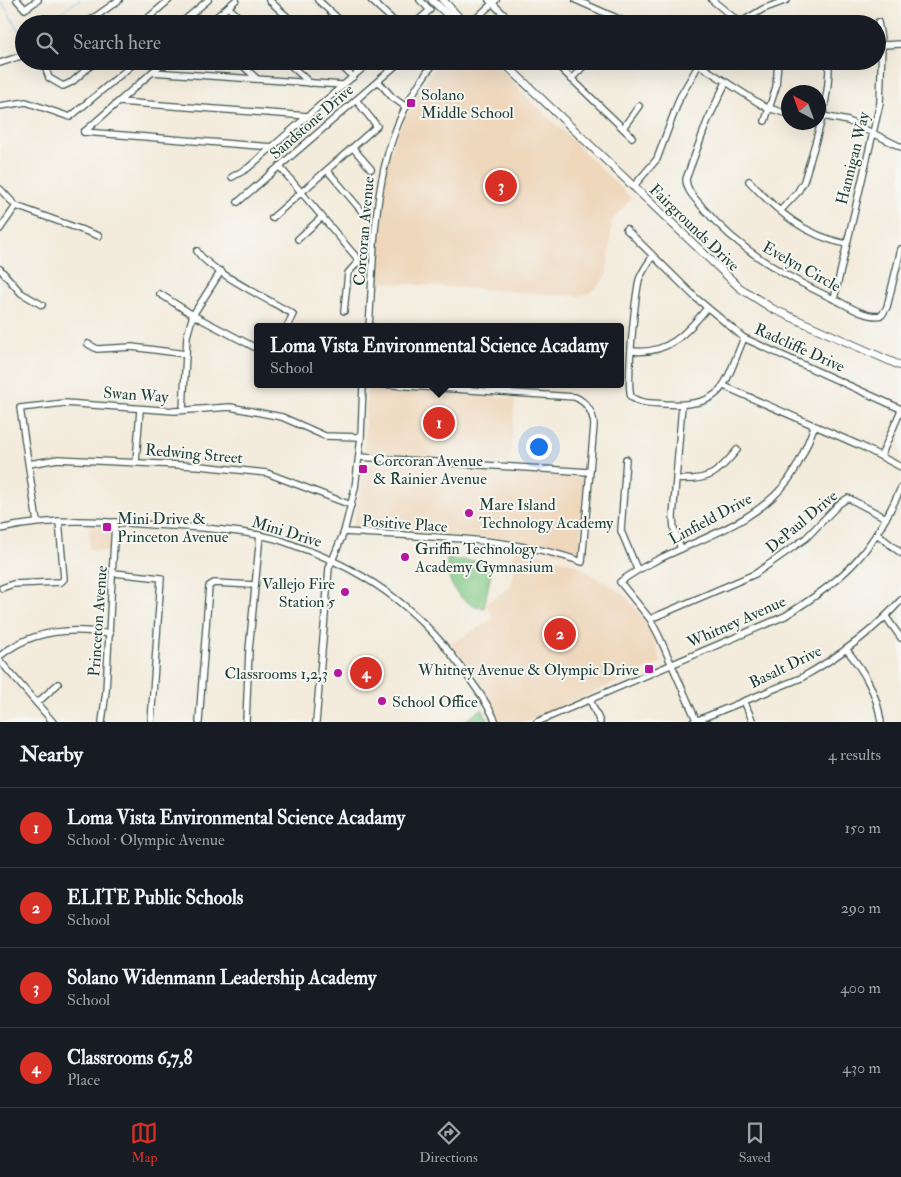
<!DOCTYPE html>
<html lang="en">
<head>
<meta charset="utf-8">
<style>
  :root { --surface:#171b24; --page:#20242c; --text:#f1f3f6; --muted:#9ea1a6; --line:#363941; --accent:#d93025 }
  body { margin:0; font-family:"IM FELL Double Pica",serif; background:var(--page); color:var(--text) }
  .compass { position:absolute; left:781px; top:85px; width:45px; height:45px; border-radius:50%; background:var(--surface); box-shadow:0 5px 20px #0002; rotate:319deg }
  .you { position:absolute; left:538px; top:446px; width:18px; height:18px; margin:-12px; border:4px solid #fff; border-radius:50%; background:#1a73e8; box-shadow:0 0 0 8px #1a73e833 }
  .badge { display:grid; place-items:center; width:32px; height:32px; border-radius:50%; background:var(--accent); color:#fff; font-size:16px; font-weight:700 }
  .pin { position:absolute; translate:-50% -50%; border:2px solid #fff; box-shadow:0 1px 5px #0006 }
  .popup { position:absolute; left:254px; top:323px; width:370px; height:65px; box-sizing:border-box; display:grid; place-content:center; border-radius:5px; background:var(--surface); filter:drop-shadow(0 1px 4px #0005); font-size:16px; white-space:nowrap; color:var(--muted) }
  .popup b { font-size:19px; color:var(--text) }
  .popup::after { content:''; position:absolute; left:50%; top:100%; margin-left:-10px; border:10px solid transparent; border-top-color:var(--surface) }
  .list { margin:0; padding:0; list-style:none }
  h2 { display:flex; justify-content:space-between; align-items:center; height:65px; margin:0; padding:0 20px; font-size:21px }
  h2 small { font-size:16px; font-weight:400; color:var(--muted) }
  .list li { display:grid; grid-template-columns:32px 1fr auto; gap:15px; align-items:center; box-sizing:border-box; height:80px; padding:0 20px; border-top:1px solid var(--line) }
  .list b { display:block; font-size:19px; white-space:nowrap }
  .list p { margin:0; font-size:16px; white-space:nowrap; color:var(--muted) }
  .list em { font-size:16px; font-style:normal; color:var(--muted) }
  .icon { flex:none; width:28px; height:28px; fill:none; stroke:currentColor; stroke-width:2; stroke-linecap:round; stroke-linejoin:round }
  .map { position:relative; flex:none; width:901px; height:722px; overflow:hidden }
  .search { position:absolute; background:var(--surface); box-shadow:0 5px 20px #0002; left:15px; right:15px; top:15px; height:55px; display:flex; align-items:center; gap:12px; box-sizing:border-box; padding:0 18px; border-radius:28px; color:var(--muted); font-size:19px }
  .sheet { height:385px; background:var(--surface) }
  nav { display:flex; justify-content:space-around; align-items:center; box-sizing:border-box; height:70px; border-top:1px solid var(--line); background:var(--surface); font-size:14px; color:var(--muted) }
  nav a { display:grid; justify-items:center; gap:2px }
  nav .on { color:var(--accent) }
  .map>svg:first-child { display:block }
  .built { fill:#eed7bb }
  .green { fill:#7fc783; stroke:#4f825c }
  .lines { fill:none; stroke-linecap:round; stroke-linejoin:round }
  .stream { stroke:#51a4cc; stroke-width:1 }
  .minor-casing { stroke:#3f574d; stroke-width:8 }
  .major-casing { stroke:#3f574d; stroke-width:9 }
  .minor { stroke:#fff; stroke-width:5.5 }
  .major { stroke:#fff; stroke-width:7 }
  .poi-dot { fill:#b5179e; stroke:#f6f6f2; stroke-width:2 }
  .labels { text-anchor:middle; stroke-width:4; stroke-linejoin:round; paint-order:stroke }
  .poi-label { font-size:16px; fill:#1f3d34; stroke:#f6f6f2; text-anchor:start }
  .street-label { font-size:16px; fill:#1f3d34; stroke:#f6f6f2 }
</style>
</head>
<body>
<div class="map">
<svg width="901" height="722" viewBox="0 0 901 722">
  <rect width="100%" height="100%" fill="#f6f6f2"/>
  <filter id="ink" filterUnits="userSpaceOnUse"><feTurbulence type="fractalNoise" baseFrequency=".02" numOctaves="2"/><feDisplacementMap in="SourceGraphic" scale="10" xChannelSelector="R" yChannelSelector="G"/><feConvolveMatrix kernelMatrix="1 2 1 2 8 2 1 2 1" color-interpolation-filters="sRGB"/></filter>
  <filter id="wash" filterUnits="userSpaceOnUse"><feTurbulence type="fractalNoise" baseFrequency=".0096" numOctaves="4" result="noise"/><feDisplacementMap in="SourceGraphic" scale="20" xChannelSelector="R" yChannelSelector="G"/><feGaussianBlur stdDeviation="1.12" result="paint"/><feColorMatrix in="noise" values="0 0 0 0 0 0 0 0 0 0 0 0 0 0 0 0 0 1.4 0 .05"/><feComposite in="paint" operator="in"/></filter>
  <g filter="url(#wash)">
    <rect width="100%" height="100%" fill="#f3ebdb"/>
    <g class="built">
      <path d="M439 61H491L631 198 612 221 607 274 599 286 589 293 578 296 376 282 384 175 394 140 413 101Z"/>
      <path d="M373 386 515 398 510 464 367 454 364 449 367 392Z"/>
      <path d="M366 463 585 478 579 553 574 556 544 547 511 540 352 529Z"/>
      <path d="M90 526 111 527 109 551 89 549Z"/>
      <path d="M513 549 535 553 575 564 625 595 648 624 661 661 659 664 524 722H501L477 677 451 644 494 618 485 604 510 587 514 576Z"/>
    </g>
    <g class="green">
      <path d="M447 559 488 562 492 568 484 608C458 603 447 585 447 559Z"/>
      <path d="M482 709 489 722H463Z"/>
    </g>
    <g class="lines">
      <g class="stream">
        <path d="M0 1C11 12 13 26 24 37"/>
        <path d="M44 24 79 0"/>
      </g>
    </g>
  </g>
  <g filter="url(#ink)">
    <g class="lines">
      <defs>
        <g id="minor">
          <path d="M17 0 25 9 38 0"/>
          <path d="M269 0 295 24"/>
          <path d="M318 0 344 24"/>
          <path d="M371 0 397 24"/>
          <path d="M489 0 514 24"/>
          <path d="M576 0 630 24"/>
          <path d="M712 0 739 22"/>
          <path d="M228 7 246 24"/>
          <path d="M85 24 119 0"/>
          <path d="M141 24 169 0"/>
          <path d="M180 24 208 0"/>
          <path d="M208 24 236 0"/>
          <path d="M414 24 430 10 420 0"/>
          <path d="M470 24 496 0"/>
          <path d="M738 24 763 9 787 0"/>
          <path d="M882 45 901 44"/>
          <path d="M43 61 49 78 63 86 72 82 96 61"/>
          <path d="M238 61 256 78"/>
          <path d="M286 61 310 83"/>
          <path d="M336 61 353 77"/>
          <path d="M553 61 632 137"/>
          <path d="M0 63 24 55"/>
          <path d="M698 64 765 107 788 114"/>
          <path d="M152 72 343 85"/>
          <path d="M571 79 582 68"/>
          <path d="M378 81 392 97 406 107"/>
          <path d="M726 82 707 122 686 179C686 191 696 199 703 208 741 252 788 278 840 302 851 308 870 319 882 315L887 307 901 249"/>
          <path d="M119 102 308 116"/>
          <path d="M0 106 26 102 70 117 137 61"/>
          <path d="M818 115 848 121 901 147"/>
          <path d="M765 121 776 87 778 61"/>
          <path d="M623 128 639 106"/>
          <path d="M84 132 272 147"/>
          <path d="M84 132 165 61"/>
          <path d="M353 148 371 169"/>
          <path d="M279 166 357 258V263L348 273 344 311"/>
          <path d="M327 170 365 215"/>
          <path d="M232 177 248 168 371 61"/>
          <path d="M749 181C778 212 804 235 846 244"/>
          <path d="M633 187 657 159 680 97 701 61"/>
          <path d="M0 189 16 206 99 236"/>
          <path d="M238 202 401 61"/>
          <path d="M781 210 797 193 804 181C815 143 830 101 829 61"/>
          <path d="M272 218 377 126 356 100"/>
          <path d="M0 229 16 206"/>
          <path d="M626 229 696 298 744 338 901 409"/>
          <path d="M298 239 322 217"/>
          <path d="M197 251C209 271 271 301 293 314L287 327"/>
          <path d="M652 257C648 264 642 271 639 280 635 299 626 382 631 397 641 404 654 403 665 404 725 408 724 385 744 338"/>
          <path d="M0 269 21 293 42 305"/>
          <path d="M160 294 193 315 258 349"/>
          <path d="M834 299 880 103 882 45 878 22"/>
          <path d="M369 327C376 232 370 139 436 61"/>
          <path d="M88 344 97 349 132 347 186 354"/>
          <path d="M632 351C667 355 686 334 707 308"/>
          <path d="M724 386 861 446 901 467"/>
          <path d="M183 410 187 336 193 315 221 271"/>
          <path d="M881 456 901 410"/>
          <path d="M359 457 589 472"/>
          <path d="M626 459 621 531 637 569"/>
          <path d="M136 462 140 410"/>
          <path d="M29 464 58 459 200 466 267 473 351 505"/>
          <path d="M677 479C709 481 717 474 737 450"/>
          <path d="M37 522 20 408 65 403 175 411 230 407 282 417 325 436 361 437"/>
          <path d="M0 529C51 517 102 521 155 525 193 527 230 529 268 537 280 539 292 545 304 549 373 574 424 614 466 674 477 689 488 704 496 722"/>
          <path d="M344 532C419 537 512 536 582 562L594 425C593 412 586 402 575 397L378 384"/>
          <path d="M877 534 901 553"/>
          <path d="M681 549 674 529 673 517 682 405"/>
          <path d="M114 573 161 578 151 722"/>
          <path d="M2 588 13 584 61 582 64 579 59 521"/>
          <path d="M886 617 901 638"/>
          <path d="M650 619 755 574 806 538 839 504 848 498 886 518"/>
          <path d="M846 649C864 671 877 693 881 722"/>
          <path d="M0 656C31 630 71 627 110 634"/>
          <path d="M0 661 53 722"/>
          <path d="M590 700 600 722"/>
          <path d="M744 701 753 722"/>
          <path d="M37 703 58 684"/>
          <path d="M102 722 106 691 115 522"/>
          <path d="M199 722 209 586 214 583 255 585"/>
          <path d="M246 722 249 650 260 535"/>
          <path d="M316 722 329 568 344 532 355 488 361 437 363 384"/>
          <path d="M537 722 785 616C846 578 871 554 901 488"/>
          <path d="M693 722 801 678C838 657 873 632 901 600"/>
          <path d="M697 722 659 636 650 619 620 582C672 543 749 534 789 479 800 463 807 445 814 427"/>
        </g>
        <g id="major">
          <path d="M432 0 450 17 461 24"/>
          <path d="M443 0 464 23"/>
          <path d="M502 61 740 288 773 309 901 366"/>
        </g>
      </defs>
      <use href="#minor" class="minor-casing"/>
      <use href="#major" class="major-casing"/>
      <use href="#minor" class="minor"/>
      <use href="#major" class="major"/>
    </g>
  </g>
  <g class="poi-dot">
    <rect x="406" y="98" width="10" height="10" rx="2.5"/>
    <rect x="358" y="464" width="10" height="10" rx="2.5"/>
    <circle cx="469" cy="513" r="5"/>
    <rect x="102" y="522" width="10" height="10" rx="2.5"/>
    <circle cx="405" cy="557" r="5"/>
    <circle cx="345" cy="592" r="5"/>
    <rect x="644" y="664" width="10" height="10" rx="2.5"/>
    <circle cx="338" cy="673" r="5"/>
    <circle cx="382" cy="701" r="5"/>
  </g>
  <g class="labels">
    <g class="poi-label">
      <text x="421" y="100">Solano<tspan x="421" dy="18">Middle School</tspan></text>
      <text x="373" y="466">Corcoran Avenue<tspan x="373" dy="18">&amp; Rainier Avenue</tspan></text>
      <text x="479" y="510">Mare Island<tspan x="479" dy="18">Technology Academy</tspan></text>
      <text x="117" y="524">Mini Drive &amp;<tspan x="117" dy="18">Princeton Avenue</tspan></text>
      <text x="415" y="554">Griffin Technology<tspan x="415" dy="18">Academy Gymnasium</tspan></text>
      <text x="335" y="589" text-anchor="end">Vallejo Fire<tspan x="335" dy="18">Station 5</tspan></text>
      <text x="639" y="675" text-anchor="end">Whitney Avenue &amp; Olympic Drive</text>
      <text x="328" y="679" text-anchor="end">Classrooms 1,2,3</text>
      <text x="392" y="707">School Office</text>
    </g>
    <g class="street-label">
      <text transform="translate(311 121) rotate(-41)" y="6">Sandstone Drive</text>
      <text transform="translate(852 158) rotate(-76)" y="6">Hannigan Way</text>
      <text transform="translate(695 227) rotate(44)" y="6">Fairgrounds Drive</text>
      <text transform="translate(363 231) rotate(-85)" y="6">Corcoran Avenue</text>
      <text transform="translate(802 266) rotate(29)" y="6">Evelyn Circle</text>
      <text transform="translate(800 347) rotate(24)" y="6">Radcliffe Drive</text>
      <text transform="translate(136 394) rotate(4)" y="6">Swan Way</text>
      <text transform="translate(194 453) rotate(5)" y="6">Redwing Street</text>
      <text transform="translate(710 518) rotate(-28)" y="6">Linfield Drive</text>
      <text transform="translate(801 521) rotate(-40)" y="6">DePaul Drive</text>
      <text transform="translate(405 523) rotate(4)" y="6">Positive Place</text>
      <text transform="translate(287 531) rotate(17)" y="6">Mini Drive</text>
      <text transform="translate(97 621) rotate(-86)" y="6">Princeton Avenue</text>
      <text transform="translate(736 621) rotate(-24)" y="6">Whitney Avenue</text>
      <text transform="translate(785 666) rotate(-26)" y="6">Basalt Drive</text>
    </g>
  </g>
</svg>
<svg class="compass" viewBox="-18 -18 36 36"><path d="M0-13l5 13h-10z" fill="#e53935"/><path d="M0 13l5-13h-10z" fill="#9ea1a6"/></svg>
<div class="you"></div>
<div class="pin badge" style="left:439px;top:423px">1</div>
<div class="popup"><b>Loma Vista Environmental Science Acadamy</b>School</div>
<div class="pin badge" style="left:560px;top:634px">2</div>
<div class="pin badge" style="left:501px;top:186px">3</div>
<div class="pin badge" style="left:366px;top:673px">4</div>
<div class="search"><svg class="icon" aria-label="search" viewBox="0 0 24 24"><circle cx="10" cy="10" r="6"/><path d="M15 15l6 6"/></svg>Search here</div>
</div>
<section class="sheet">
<h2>Nearby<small>4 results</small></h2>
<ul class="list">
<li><span class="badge">1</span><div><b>Loma Vista Environmental Science Acadamy</b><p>School · Olympic Avenue</p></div><em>150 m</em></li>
<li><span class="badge">2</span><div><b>ELITE Public Schools</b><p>School</p></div><em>290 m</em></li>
<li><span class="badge">3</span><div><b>Solano Widenmann Leadership Academy</b><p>School</p></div><em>400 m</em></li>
<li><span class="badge">4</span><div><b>Classrooms 6,7,8</b><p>Place</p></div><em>430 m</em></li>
</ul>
</section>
<nav>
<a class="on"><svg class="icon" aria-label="map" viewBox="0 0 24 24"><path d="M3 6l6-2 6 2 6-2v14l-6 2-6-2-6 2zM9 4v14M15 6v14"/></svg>Map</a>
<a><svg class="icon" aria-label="directions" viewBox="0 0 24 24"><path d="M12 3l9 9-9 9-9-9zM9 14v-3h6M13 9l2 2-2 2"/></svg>Directions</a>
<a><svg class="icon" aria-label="saved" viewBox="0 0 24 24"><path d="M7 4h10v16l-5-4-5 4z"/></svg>Saved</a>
</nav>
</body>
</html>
